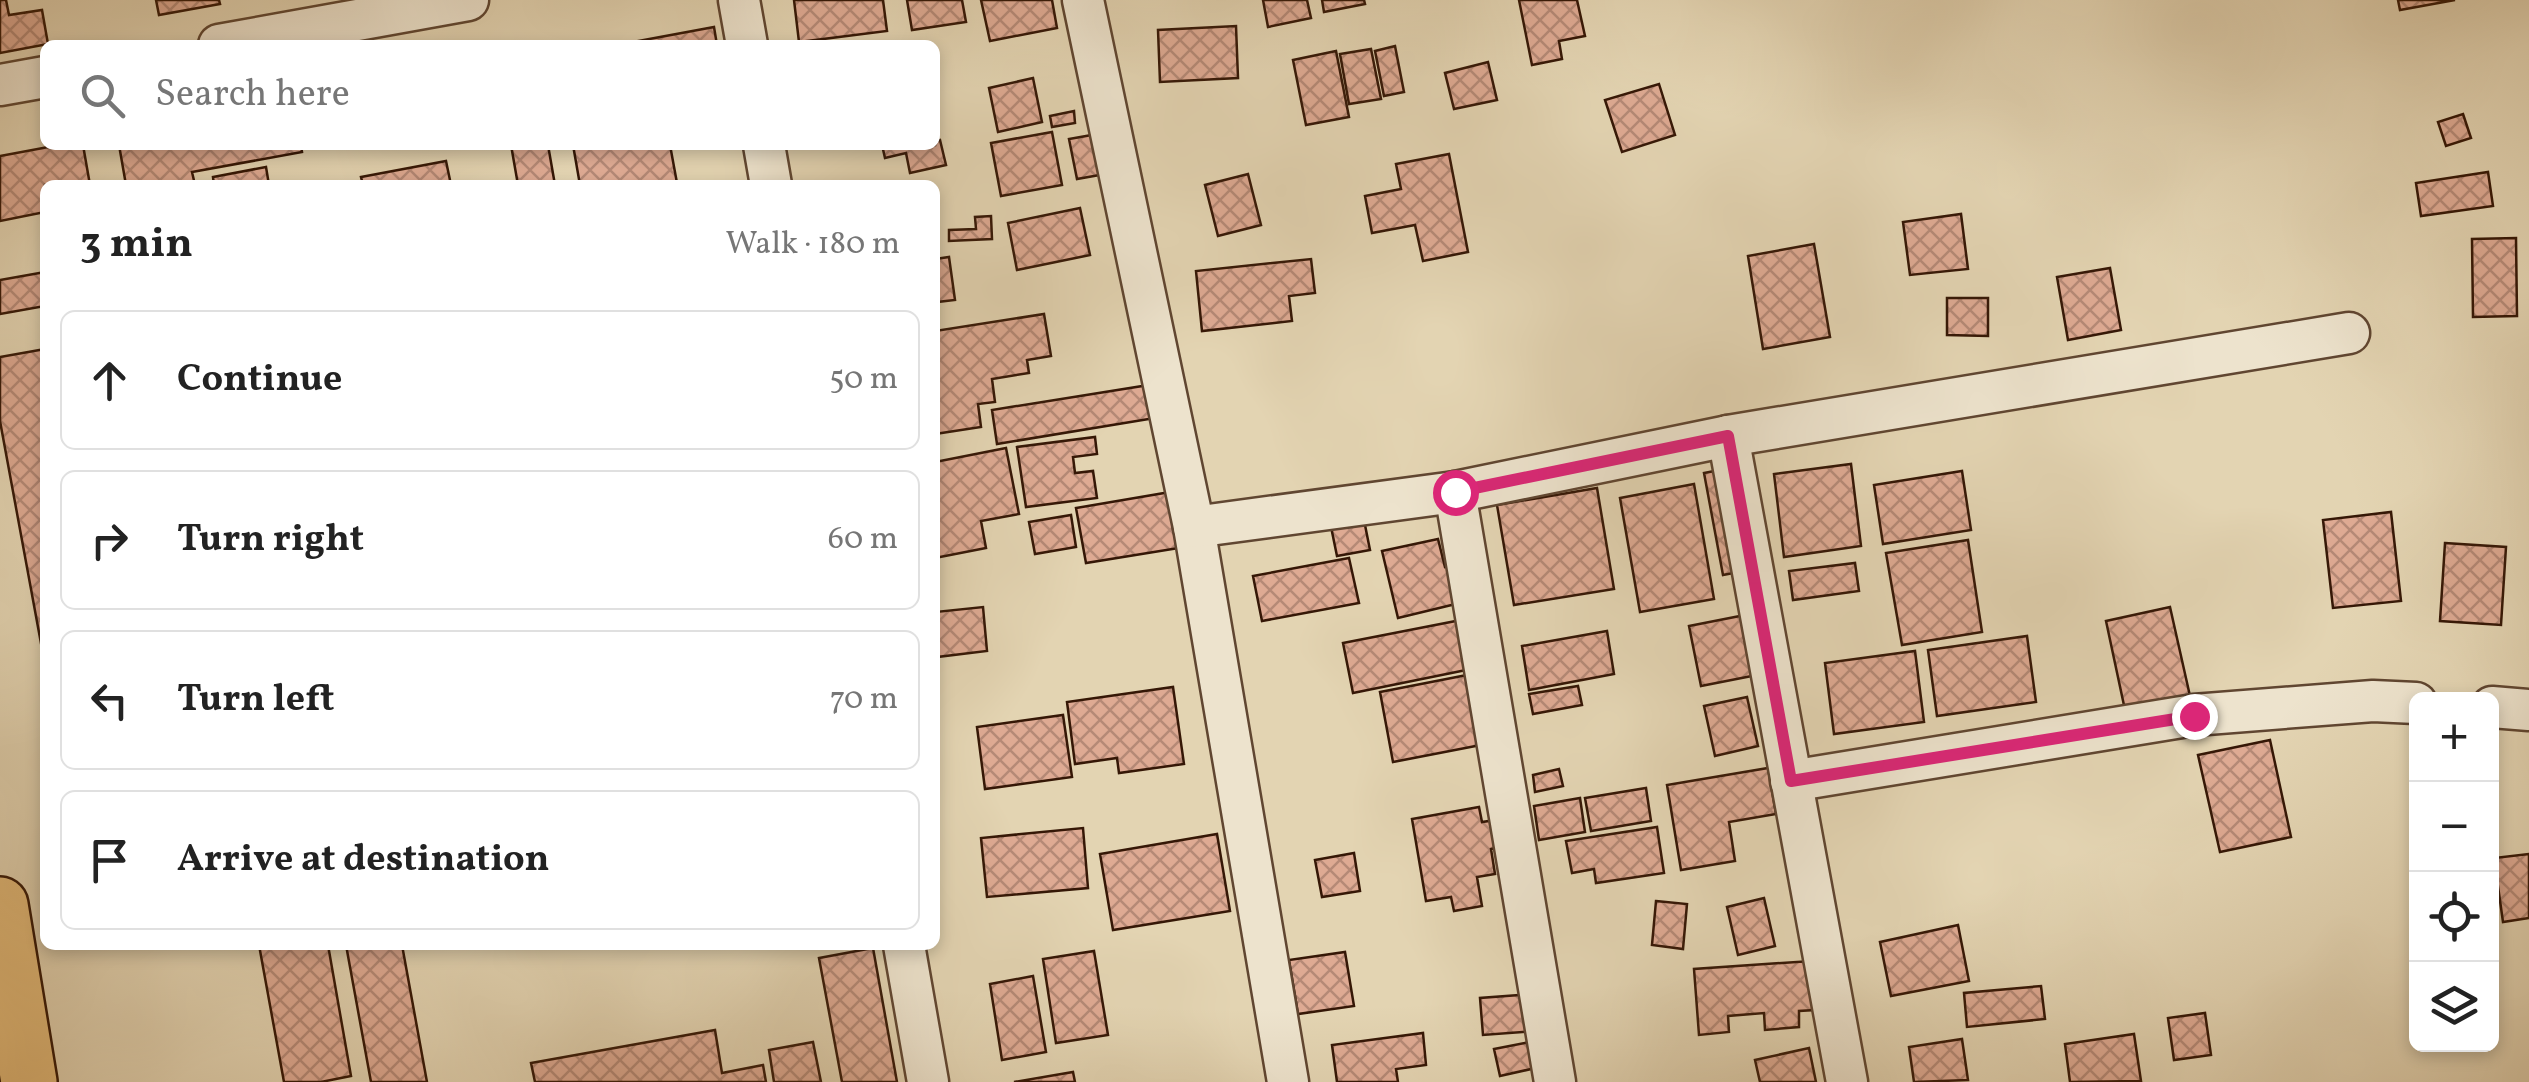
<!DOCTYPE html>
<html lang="en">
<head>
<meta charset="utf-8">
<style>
  :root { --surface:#fff; --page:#f6f6f6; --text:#222; --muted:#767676; --line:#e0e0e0 }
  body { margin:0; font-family:Vollkorn,serif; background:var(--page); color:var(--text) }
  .controls { position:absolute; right:30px; bottom:30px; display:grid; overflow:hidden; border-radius:15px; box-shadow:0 5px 15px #0003 }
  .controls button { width:90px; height:90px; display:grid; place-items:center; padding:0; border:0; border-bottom:2px solid var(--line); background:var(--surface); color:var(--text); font:50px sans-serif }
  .stop { position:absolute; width:30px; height:30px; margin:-22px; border:8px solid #db2777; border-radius:50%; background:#fff }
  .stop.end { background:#db2777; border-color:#fff; box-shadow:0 2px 10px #0008 }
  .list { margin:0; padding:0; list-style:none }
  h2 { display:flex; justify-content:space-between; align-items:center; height:130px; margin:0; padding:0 40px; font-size:42px }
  h2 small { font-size:32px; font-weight:400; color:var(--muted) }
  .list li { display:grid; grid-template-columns:65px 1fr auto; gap:30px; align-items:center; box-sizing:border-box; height:140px; margin:0 20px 20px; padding:0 20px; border:2px solid var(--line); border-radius:15px }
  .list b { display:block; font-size:38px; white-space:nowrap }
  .list em { font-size:32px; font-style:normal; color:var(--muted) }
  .icon { flex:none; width:55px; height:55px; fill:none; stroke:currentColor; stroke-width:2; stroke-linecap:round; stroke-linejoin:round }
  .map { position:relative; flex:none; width:2529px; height:1082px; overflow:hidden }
  .search { position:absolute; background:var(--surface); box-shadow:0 5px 15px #0003; left:40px; top:40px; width:900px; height:110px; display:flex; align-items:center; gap:25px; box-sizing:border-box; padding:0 35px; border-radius:15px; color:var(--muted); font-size:38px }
  .panel { position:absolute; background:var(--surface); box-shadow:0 5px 15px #0003; left:40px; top:180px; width:900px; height:770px; border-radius:15px }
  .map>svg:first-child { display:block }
  .building { fill:url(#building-cross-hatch); stroke:#351706; stroke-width:2.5 }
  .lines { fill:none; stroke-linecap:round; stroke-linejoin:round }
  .street-casing { stroke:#604631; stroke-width:45 }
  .primary-casing { stroke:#351706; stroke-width:60 }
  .street { stroke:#ede3cd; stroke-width:40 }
  .primary { stroke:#e2ba79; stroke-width:55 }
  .route { stroke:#db2777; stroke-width:12 }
</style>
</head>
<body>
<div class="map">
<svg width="2529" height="1082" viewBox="0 0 2529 1082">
  <defs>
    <pattern id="building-cross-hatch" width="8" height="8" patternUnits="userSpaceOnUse" patternTransform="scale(2.5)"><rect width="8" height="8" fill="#deaa93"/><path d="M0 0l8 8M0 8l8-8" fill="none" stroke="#b58976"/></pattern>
  </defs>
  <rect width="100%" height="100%" fill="#e3d4b2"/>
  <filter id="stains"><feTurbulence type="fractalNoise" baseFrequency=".002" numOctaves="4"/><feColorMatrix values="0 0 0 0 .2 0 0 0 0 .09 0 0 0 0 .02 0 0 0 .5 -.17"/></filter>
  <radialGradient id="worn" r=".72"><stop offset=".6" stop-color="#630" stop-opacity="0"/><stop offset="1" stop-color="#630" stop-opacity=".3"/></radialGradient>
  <g class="building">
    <path d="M0 0H6L9 15 42 10 48 44 0 53Z"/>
    <path d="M156 0H219L220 4 159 15Z"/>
    <path d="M794 0H883L887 31 799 42Z"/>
    <path d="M907 0H962L966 22 912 30Z"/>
    <path d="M981 0H1052L1057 28 990 41Z"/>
    <path d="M1263 0H1307L1311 18 1268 27Z"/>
    <path d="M1322 0H1364L1365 4 1324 12Z"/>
    <path d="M1519 0H1577L1585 36 1559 41 1562 59 1532 65Z"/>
    <path d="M2398 0H2455L2400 10Z"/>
    <path d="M1236 26 1238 78 1160 82 1158 30Z"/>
    <path d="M714 27 717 45H617Z"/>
    <path d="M1395 46 1404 92 1384 96 1375 51Z"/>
    <path d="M1371 49 1381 99 1349 104 1340 54Z"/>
    <path d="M1336 51 1349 117 1306 125 1293 60Z"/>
    <path d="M1488 62 1497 100 1454 109 1445 73Z"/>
    <path d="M1033 78 1042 122 998 132 989 88Z"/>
    <path d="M1659 84 1675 135 1622 152 1605 100Z"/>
    <path d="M1074 111 1075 123 1052 127 1050 116Z"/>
    <path d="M2463 114 2471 138 2446 146 2438 122Z"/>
    <path d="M1052 132 1062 185 1001 196 991 143Z"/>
    <path d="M1103 133 1111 173 1077 179 1069 139Z"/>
    <path d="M940 140 946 165 910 173 906 153 885 158 882 145H935V141Z"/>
    <path d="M59 145H83L90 185H45V212L0 221V156Z"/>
    <path d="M119 145H301L302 152 192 172 195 185H126Z"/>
    <path d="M511 145H548L555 185H518Z"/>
    <path d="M573 145H670L677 183 580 185Z"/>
    <path d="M1449 154 1468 252 1423 261 1415 225 1372 233 1365 196 1401 189 1396 164Z"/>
    <path d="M446 161 451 185H363L361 177Z"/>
    <path d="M266 167 269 185H214L213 177Z"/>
    <path d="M2488 172 2493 206 2421 216 2416 183Z"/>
    <path d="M1248 174 1261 225 1218 236 1205 185Z"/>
    <path d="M1080 208 1090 255 1017 270 1008 223Z"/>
    <path d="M1961 214 1968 269 1910 275 1903 222Z"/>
    <path d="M991 216 992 239 949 241V230L976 229 975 217Z"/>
    <path d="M2516 238 2517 316 2473 317 2472 239Z"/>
    <path d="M1814 244 1830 337 1763 349 1748 256Z"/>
    <path d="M949 257 955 300 937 302 935 259Z"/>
    <path d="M1311 259 1315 293 1289 296 1292 321 1202 331 1196 271Z"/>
    <path d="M2110 268 2121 330 2068 340 2057 277Z"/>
    <path d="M45 272V306L0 314V280Z"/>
    <path d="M1947 298H1988V336L1947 335Z"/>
    <path d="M1044 314 1051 356 1027 360 1029 373 992 379 995 402 978 404 981 427 935 434V331Z"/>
    <path d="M45 349V665L0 421V357Z"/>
    <path d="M1155 384 1161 417 997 444 992 410Z"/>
    <path d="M1095 437 1097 454 1073 457 1075 473 1093 471 1097 498 1026 507 1017 447Z"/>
    <path d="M1006 448 1019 514 981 521 986 548 935 558V462Z"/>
    <path d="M1851 464 1861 546 1784 557 1774 474Z"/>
    <path d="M1730 468 1749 570 1723 575 1704 473Z"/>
    <path d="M1962 471 1971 530 1883 544 1874 485Z"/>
    <path d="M1694 484 1714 599 1640 612 1620 498Z"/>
    <path d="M1597 488 1614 589 1514 605 1497 505Z"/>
    <path d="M1176 491 1185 547 1086 563 1076 508Z"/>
    <path d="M1362 510 1370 550 1337 556 1329 517Z"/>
    <path d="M2391 512 2401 601 2333 608 2323 520Z"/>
    <path d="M1071 515 1076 547 1035 554 1029 522Z"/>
    <path d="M1438 539 1445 567 1459 564 1468 601 1398 618 1382 551Z"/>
    <path d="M1968 540 1982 632 1902 645 1886 553Z"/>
    <path d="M2445 543 2506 547 2501 625 2440 621Z"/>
    <path d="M1349 558 1359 603 1262 621 1253 576Z"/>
    <path d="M1855 563 1859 591 1793 600 1789 571Z"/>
    <path d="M983 607 987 651 937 657 935 612Z"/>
    <path d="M2170 607 2190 696 2125 710 2106 621Z"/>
    <path d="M1750 614 1762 674 1701 686 1689 626Z"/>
    <path d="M1466 619 1476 668 1353 693 1343 643Z"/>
    <path d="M1607 631 1614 674 1529 690 1522 646Z"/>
    <path d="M2027 636 2036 702 1937 716 1928 650Z"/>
    <path d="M1915 651 1924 722 1834 734 1825 663Z"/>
    <path d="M1472 674 1486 744 1393 762 1380 692Z"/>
    <path d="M1578 686 1582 705 1533 714 1529 694Z"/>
    <path d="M1173 687 1184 764 1119 773 1117 758 1075 764 1067 702Z"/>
    <path d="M1747 697 1758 746 1715 756 1704 706Z"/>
    <path d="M1063 715 1072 777 985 789 977 727Z"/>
    <path d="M2270 740 2291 837 2220 852 2198 755Z"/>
    <path d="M1768 768 1776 814 1729 822 1735 861 1681 870 1667 785Z"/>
    <path d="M1559 769 1563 786 1535 792 1533 775Z"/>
    <path d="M1646 788 1651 821 1591 831 1585 798Z"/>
    <path d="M1580 798 1585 832 1539 840 1534 806Z"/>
    <path d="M1479 807 1482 822 1502 819 1506 846 1491 849 1495 874 1477 877 1482 906 1454 911 1451 897 1426 901 1412 819Z"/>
    <path d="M1657 827 1664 873 1596 883 1594 869 1572 873 1566 841Z"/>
    <path d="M1083 828 1088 888 987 897 981 838Z"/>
    <path d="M1217 834 1230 911 1113 930 1100 854Z"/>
    <path d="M1354 853 1360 891 1322 897 1315 860Z"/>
    <path d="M2529 854V918L2503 922 2494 858Z"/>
    <path d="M1764 898 1775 946 1738 955 1727 907Z"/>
    <path d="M1656 901 1687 904 1683 949 1652 945Z"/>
    <path d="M1958 925 1969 981 1891 996 1880 942Z"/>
    <path d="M259 945H328L351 1076 321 1082H284Z"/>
    <path d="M346 945H402L427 1082H371Z"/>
    <path d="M873 948 897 1082H842L819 958Z"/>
    <path d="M1094 951 1108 1035 1056 1043 1043 959Z"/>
    <path d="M1345 952 1354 1006 1298 1014 1289 960Z"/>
    <path d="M1811 961 1815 1010 1799 1011V1027L1765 1030 1764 1013 1728 1016 1729 1032 1699 1035 1694 969Z"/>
    <path d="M1033 976 1046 1052 1002 1060 990 984Z"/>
    <path d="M2041 986 2045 1019 1967 1027 1964 993Z"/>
    <path d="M1532 994 1535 1031 1483 1035 1480 998Z"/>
    <path d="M2205 1013 2211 1055 2174 1060 2168 1018Z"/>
    <path d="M715 1030 722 1073 763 1065 766 1082H535L531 1063Z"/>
    <path d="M1423 1033 1426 1065 1396 1069 1398 1082H1337L1332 1045Z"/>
    <path d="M2134 1034 2141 1081 2070 1082 2065 1044Z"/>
    <path d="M1962 1039 1968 1080 1914 1082 1909 1047Z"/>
    <path d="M1535 1041 1540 1067 1500 1076 1494 1049Z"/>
    <path d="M813 1042 821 1082H774L769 1050Z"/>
    <path d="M1809 1048 1816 1082H1760L1755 1060Z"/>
    <path d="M1073 1072 1075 1082H1014Z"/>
  </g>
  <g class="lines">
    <defs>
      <g id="street">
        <path d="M739 0 747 45"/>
        <path d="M1083 0 1194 527 1288 1082"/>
        <path d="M219 45 468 0"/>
        <path d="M0 85 45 77"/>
        <path d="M764 145 771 185"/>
        <path d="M1728 436 1847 1082"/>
        <path d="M1455 492 1555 1082"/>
        <path d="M1194 527 1455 492 1728 436 2349 333"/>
        <path d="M2492 707 2529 710"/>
        <path d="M1791 781 2194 715 2373 701 2416 703"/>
        <path d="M904 945 928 1082"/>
      </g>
      <path id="primary" d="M0 905 29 1082"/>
    </defs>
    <use href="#street" class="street-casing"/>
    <use href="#primary" class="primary-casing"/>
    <use href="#street" class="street"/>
    <use href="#primary" class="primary"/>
  </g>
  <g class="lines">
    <path class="route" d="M1455 492 1728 436 1791 781 2194 716"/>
  </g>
  <rect width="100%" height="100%" filter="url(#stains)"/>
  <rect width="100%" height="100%" fill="url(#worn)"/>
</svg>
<div class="controls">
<button>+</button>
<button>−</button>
<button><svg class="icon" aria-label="locate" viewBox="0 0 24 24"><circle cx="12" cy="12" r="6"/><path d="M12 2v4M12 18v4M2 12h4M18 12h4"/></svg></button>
<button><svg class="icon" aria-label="layers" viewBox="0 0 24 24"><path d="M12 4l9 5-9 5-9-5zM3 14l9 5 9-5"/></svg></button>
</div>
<div class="stop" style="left:1455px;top:492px"></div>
<div class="stop end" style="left:2194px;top:716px"></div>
<div class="search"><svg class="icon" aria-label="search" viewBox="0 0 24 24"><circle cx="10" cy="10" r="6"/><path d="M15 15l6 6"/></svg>Search here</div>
<section class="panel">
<h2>3 min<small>Walk · 180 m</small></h2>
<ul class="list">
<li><svg class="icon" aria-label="ahead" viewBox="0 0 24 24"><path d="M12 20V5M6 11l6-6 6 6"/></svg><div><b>Continue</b></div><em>50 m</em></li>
<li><svg class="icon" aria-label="right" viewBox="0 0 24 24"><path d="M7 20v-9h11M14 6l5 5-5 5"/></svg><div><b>Turn right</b></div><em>60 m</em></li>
<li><svg class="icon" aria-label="left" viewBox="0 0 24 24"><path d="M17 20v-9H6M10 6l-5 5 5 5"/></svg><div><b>Turn left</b></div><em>70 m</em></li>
<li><svg class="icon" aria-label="arrive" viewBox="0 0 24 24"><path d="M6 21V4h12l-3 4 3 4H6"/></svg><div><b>Arrive at destination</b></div></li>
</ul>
</section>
</div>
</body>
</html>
